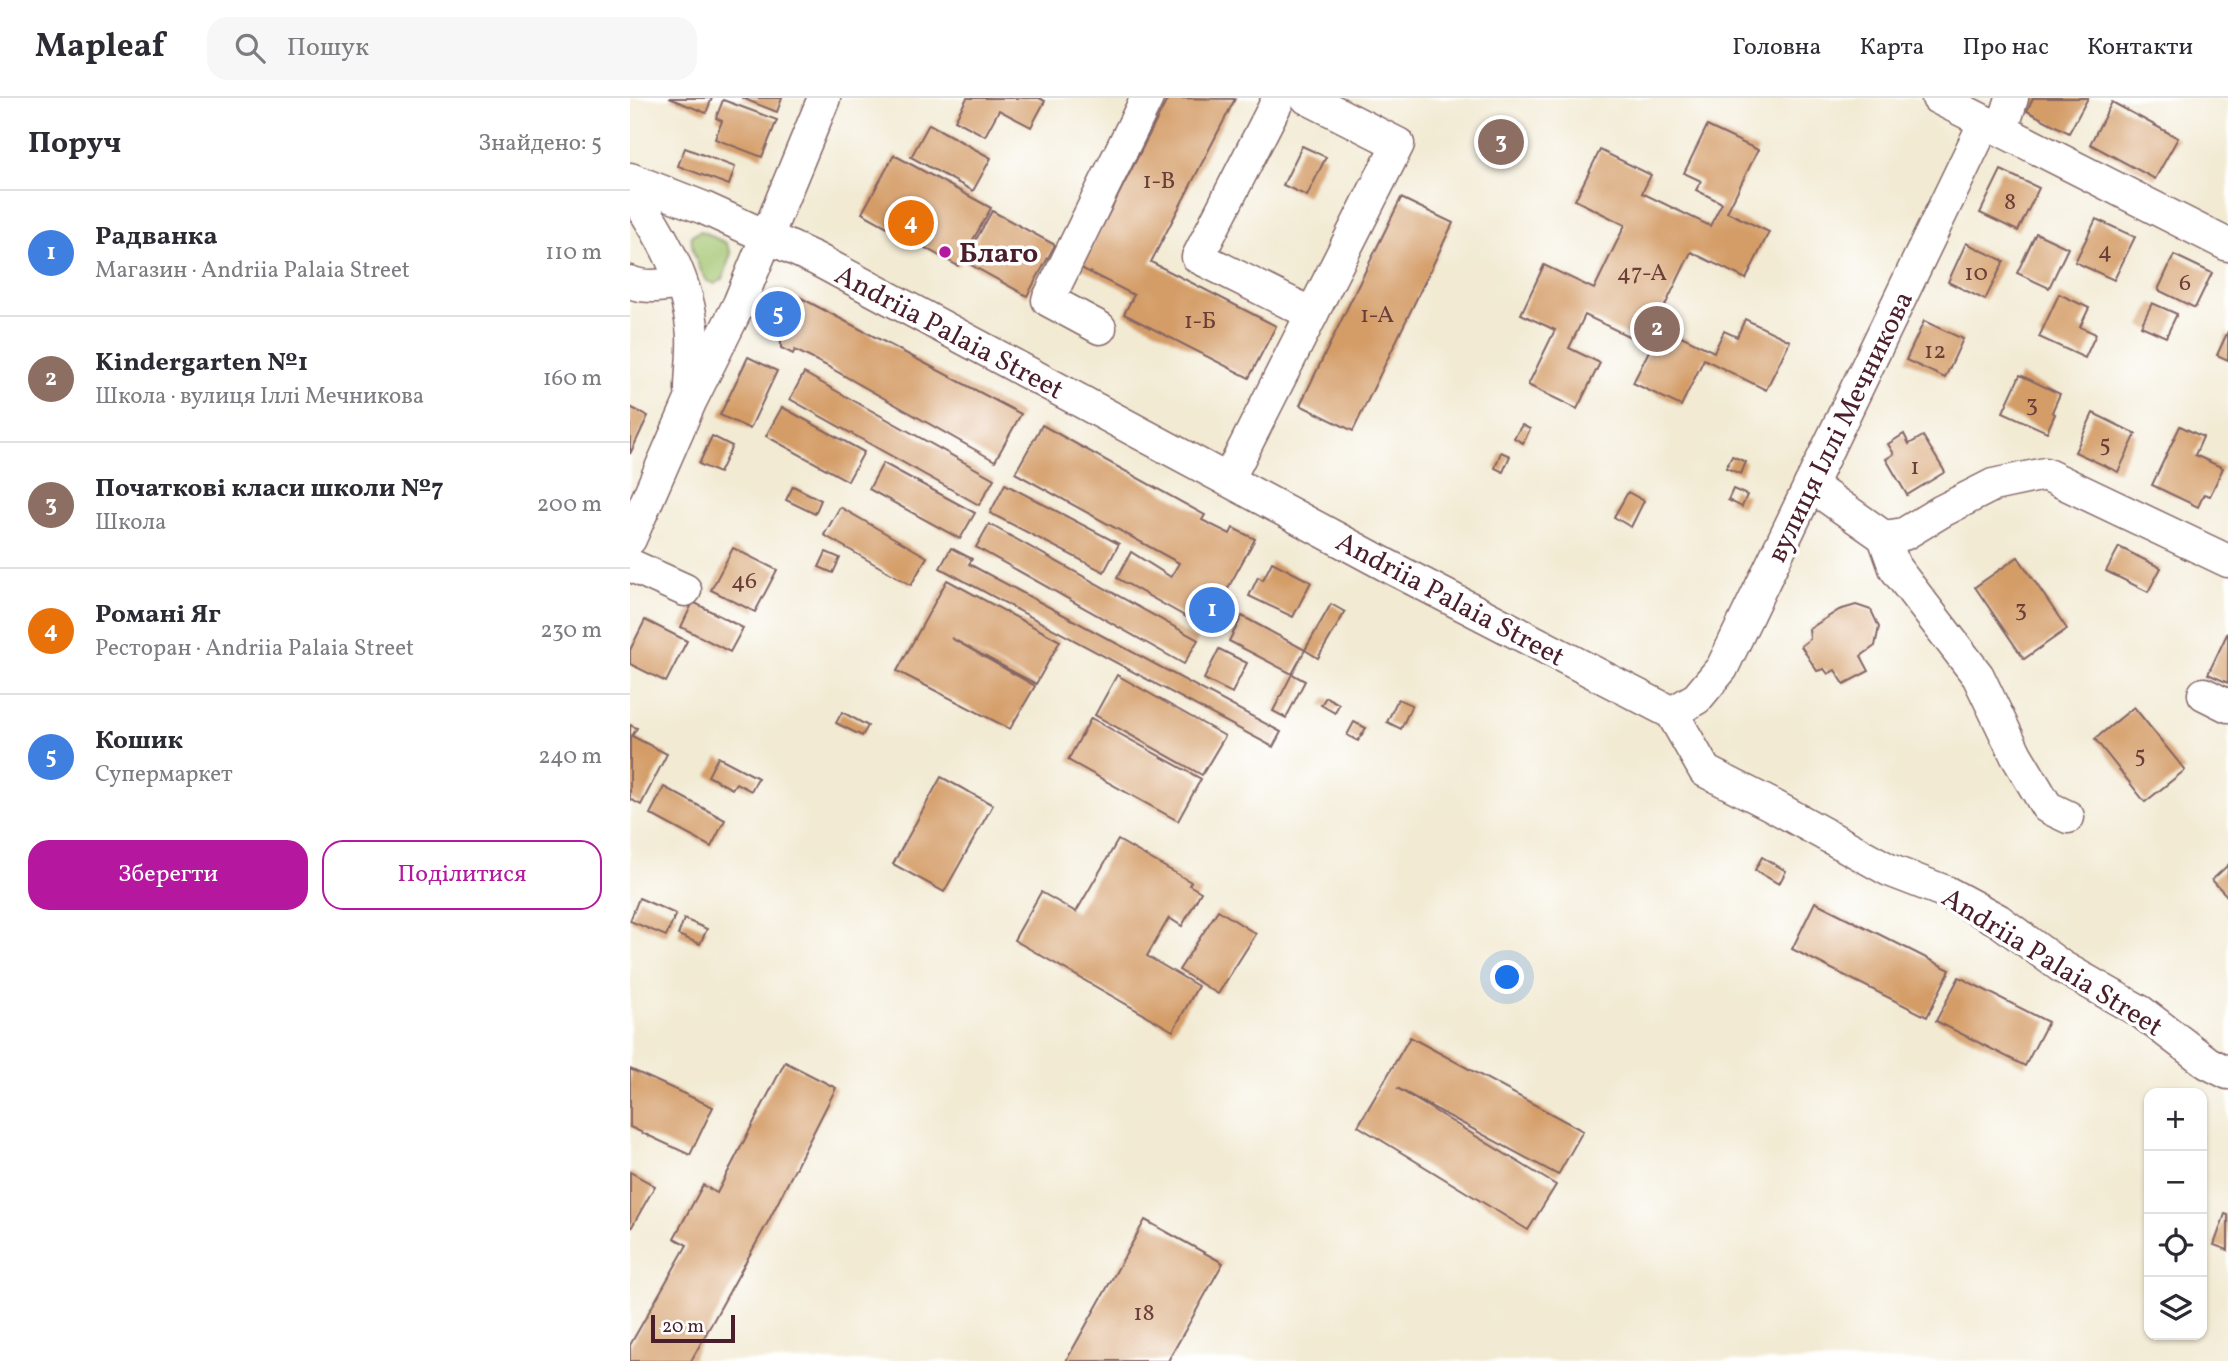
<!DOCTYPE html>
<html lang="uk">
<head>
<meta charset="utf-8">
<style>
  :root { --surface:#fff; --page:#f7f7f7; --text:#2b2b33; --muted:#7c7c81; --line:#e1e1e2; --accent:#b5179e }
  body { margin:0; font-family:Vollkorn,serif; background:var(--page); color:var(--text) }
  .controls { position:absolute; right:21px; bottom:21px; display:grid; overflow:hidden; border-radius:14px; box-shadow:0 2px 5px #0004 }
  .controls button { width:63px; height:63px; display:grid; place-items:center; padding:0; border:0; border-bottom:2px solid var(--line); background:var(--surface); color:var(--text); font:35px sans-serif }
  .scale { position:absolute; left:21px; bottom:18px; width:84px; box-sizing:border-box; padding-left:7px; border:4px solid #4a1f2b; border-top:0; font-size:19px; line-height:24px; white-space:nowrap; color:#4a1f2b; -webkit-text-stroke:5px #fff; paint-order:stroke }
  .you { position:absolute; left:878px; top:880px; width:24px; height:24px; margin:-18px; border:5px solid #fff; border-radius:50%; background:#1a73e8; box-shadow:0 0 0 10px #1a73e833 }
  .badge { display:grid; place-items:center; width:46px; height:46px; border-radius:50%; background:var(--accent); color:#fff; font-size:23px; font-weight:700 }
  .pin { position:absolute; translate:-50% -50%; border:4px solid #fff; box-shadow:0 2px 7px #0006 }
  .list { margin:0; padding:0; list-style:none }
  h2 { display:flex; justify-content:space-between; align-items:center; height:91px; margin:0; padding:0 28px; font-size:30px }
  h2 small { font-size:23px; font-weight:400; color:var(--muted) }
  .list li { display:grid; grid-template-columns:46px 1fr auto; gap:21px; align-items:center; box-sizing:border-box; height:126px; padding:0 28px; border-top:2px solid var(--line) }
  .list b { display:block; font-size:26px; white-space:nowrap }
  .list p { margin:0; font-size:23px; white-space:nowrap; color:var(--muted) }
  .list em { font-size:23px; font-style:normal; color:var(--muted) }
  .actions { display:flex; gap:14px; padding:21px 28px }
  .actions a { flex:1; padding:16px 0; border:2px solid var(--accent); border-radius:21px; text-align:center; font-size:24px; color:var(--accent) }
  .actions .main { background:var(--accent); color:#fff }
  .icon { flex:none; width:38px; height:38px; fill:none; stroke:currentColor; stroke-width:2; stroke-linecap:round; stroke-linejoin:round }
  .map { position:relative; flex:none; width:1598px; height:1263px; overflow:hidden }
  header { display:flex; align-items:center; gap:42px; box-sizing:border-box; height:98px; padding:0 35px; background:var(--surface); border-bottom:2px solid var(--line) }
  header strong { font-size:33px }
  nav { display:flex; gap:38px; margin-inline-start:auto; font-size:24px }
  .search { width:490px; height:63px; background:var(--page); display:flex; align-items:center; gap:18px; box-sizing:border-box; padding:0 24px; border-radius:21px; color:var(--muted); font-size:26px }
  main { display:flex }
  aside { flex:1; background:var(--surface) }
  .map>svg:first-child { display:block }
  .green { fill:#a1c46e; stroke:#76724c; stroke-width:2 }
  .building { fill:#d49c66 }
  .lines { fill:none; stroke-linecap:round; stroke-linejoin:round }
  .minor-casing { stroke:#856666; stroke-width:35 }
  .minor { stroke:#fff; stroke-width:32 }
  .poi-dot { fill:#b5179e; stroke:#fff; stroke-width:2.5 }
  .labels { text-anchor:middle; stroke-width:7; stroke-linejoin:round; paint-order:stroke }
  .number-label { font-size:24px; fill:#6c3e3a }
  .poi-label { font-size:28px; font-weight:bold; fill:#4a1f2b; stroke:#fff; text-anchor:start }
  .street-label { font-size:28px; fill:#4a1f2b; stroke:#fff }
</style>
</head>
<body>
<header>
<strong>Mapleaf</strong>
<div class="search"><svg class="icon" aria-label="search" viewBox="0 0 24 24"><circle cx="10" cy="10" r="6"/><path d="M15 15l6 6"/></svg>Пошук</div>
<nav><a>Головна</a><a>Карта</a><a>Про нас</a><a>Контакти</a></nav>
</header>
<main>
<aside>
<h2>Поруч<small>Знайдено: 5</small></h2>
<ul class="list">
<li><span class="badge" style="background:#3f7fe0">1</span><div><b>Радванка</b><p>Магазин · Andriia Palaia Street</p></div><em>110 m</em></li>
<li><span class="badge" style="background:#8d6e63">2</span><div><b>Kindergarten №1</b><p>Школа · вулиця Іллі Мечникова</p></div><em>160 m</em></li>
<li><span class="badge" style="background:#8d6e63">3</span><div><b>Початкові класи школи №7</b><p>Школа</p></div><em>200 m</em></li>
<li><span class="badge" style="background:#e8710a">4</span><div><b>Романі Яг</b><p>Ресторан · Andriia Palaia Street</p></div><em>230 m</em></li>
<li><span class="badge" style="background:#3f7fe0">5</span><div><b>Кошик</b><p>Супермаркет</p></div><em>240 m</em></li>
</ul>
<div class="actions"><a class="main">Зберегти</a><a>Поділитися</a></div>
</aside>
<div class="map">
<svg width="1598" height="1263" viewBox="0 0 1598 1263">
  <rect width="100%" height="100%" fill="#fff"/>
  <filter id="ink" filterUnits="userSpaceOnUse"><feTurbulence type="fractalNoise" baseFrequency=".0143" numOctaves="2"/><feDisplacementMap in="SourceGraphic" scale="14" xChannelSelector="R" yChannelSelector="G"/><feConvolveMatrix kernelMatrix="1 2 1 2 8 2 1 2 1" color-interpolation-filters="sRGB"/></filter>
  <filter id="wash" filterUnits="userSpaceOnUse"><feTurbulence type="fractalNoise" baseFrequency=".00686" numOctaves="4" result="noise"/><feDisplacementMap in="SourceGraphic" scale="28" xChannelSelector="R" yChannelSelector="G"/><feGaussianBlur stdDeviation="1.57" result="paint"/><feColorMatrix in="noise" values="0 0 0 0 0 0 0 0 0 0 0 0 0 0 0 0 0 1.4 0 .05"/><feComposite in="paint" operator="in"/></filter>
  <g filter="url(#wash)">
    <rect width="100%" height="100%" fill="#f2ead3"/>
    <path class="green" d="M71 133 96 145 101 155 93 181 85 186 77 183C69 171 60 151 62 137Z"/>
    <g id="blocks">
      <g class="building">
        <path d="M39 0H82L76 15Z"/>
        <path d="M112 0H152L147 14Z"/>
        <path d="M337 0H409L415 3 401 29 369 12 355 38 325 22Z"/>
        <path d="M538 0 605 1 521 164 646 228 619 280 494 216 504 197 451 170Z"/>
        <path d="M1403 0H1458L1439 35 1397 13Z"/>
        <path d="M93 2 147 22 132 59 85 41 92 23 86 20Z"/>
        <path d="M1482 4 1548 40 1525 81 1460 46Z"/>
        <path d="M299 26 361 60 343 93 281 59Z"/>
        <path d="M1077 28 1128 52 1097 114 1139 134 1116 181 1061 154 1026 226 1084 254 1094 233 1107 239 1115 221 1160 243 1136 292 1074 261 1051 308 1003 285 1021 249 955 217 939 250 970 265 947 311 898 287 925 232 891 216 914 167 964 191 995 127 945 102 970 52 1021 77 1012 95 1080 128 1092 105 1066 92 1071 83 1054 75Z"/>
        <path d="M672 48 696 59 677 98 653 87Z"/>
        <path d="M55 50 105 69 99 87 48 68Z"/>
        <path d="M264 57 361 110 328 168 232 115Z"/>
        <path d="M1371 72 1409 90 1388 133 1350 115Z"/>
        <path d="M771 100 823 125 723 333 670 307Z"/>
        <path d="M362 113 425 147 397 198 334 163Z"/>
        <path d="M1466 121 1505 139 1484 182 1445 164Z"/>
        <path d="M1406 135 1438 150 1419 190 1387 175Z"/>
        <path d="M1336 145 1374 163 1355 202 1318 184Z"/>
        <path d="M1544 157 1582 175 1565 210 1528 192Z"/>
        <path d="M156 192 391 316 365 363 195 267 165 252 163 256 151 250V243L134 234Z"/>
        <path d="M1429 196 1459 210 1450 229 1466 236 1455 260 1409 239Z"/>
        <path d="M1522 205 1547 216 1536 239 1511 228Z"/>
        <path d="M1294 223 1333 241 1315 280 1276 262Z"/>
        <path d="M1598 233V262L1587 257Z"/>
        <path d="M118 259 147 273 120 331 90 317Z"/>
        <path d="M174 275 364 381 349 407 160 301Z"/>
        <path d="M1390 277 1430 296 1422 314 1425 316 1417 334 1373 314Z"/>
        <path d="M0 309 18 318 0 356Z"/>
        <path d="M152 309 234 354 218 383 136 338Z"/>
        <path d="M1463 315 1506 336 1488 374 1445 354Z"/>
        <path d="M412 327 575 417 572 422 600 436 603 430 625 441 576 530 487 480 501 454 541 479 549 465 385 375Z"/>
        <path d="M892 327 900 331 893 345 884 340Z"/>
        <path d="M1550 328 1573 339 1565 357 1593 370 1580 398 1574 396 1568 409 1522 387Z"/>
        <path d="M1274 336 1279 346 1293 338 1315 374 1277 397 1256 361 1264 356 1258 346Z"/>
        <path d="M82 338 102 348 89 375 69 366Z"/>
        <path d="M871 354 880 358 873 374 865 370Z"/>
        <path d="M1102 358 1116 364 1111 376 1096 370Z"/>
        <path d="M253 365 345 415 330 441 239 391Z"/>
        <path d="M375 386 489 446 474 474 360 415Z"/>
        <path d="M163 388 191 402 185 416 156 402Z"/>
        <path d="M1103 391 1117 397 1112 409 1098 402Z"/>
        <path d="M998 394 1014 403 1001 429 984 419Z"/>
        <path d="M210 409 297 459 281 487 194 437Z"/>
        <path d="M359 426 568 542 554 566 346 449Z"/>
        <path d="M1489 449 1531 470 1518 494 1476 473Z"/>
        <path d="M103 450 147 472 125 514 81 492Z"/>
        <path d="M321 450 342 461 339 466 651 634 643 649 310 470Z"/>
        <path d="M196 454 210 460 203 475 189 469Z"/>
        <path d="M1388 459 1437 531 1394 561 1345 489Z"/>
        <path d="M642 464 681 484 663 519 619 498 628 479 633 482Z"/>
        <path d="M317 482 430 543 406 586 321 540 405 588 380 631 267 573Z"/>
        <path d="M63 504 113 530 100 554 51 529Z"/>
        <path d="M701 506 715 514 688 560 675 552Z"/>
        <path d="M1226 507 1241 512 1249 529 1245 548 1231 558 1239 573 1214 586 1205 572 1198 576 1194 571 1187 573 1171 548 1180 541 1179 531 1209 512Z"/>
        <path d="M612 518 675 552 662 576 599 543Z"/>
        <path d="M15 522 57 543 36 584 0 566V552Z"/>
        <path d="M1598 534V585L1578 576Z"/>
        <path d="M589 551 617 565 602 595 574 581Z"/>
        <path d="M662 576 675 583 656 620 643 613Z"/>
        <path d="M487 577 595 638 572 677 465 617Z"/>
        <path d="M696 599 709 606 705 615 691 607Z"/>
        <path d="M768 601 782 607 771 631 757 624Z"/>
        <path d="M1504 609 1555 672 1515 704 1465 641Z"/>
        <path d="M212 614 238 628 232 638 206 625Z"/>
        <path d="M461 620 571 681 548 723 438 662Z"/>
        <path d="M724 624 736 630 728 643 717 637Z"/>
        <path d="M0 627 7 630 2 638 37 656 11 707 0 701Z"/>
        <path d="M88 659 128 680 121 693 106 685 102 691 78 678Z"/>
        <path d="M311 679 363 707 314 794 263 766Z"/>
        <path d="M34 689 95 722 81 749 20 716Z"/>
        <path d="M488 742 561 784 559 787 571 794 552 828 539 820 517 858 568 888 543 933 384 842 411 794 446 814Z"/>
        <path d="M1132 759 1156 773 1149 786 1125 772Z"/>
        <path d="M1598 767V799L1582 782Z"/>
        <path d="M9 800 46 816 36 838 0 823Z"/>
        <path d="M1185 804 1320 872 1297 919 1162 851Z"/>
        <path d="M588 812 626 836 588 896 549 872Z"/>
        <path d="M54 821 77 831 70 846 48 837Z"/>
        <path d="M1329 879 1418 924 1395 968 1306 923Z"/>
        <path d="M780 939 953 1033 928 1077 767 990 926 1087 898 1132 728 1028Z"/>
        <path d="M155 964 206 990 139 1122 61 1263H0V1247L57 1147 44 1140 73 1087 87 1095Z"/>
        <path d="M0 971 83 1009 60 1057 0 1029Z"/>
        <path d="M0 1074 25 1088 0 1132Z"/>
        <path d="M1595 1116 1598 1117V1152L1584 1147Z"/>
        <path d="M515 1122 593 1165 538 1263H436Z"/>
      </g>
    </g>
  </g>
  <g filter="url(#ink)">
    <use href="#blocks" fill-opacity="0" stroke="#856666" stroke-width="2"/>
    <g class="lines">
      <defs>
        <g id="minor">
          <path d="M649 0 568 159 682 216"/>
          <path d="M1308 0 1598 147"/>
          <path d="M1372 32 1382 0"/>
          <path d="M0 81 74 110 186 161 758 468 1042 615 1075 673 1140 706 1259 772 1316 794 1368 822 1432 869 1511 914 1578 965 1598 975"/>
          <path d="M0 90C30 134 59 183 63 238 64 256 61 274 61 292"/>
          <path d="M0 184C15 191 35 187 51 185"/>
          <path d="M470 230 418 202 517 0"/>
          <path d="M598 382 768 46 677 0"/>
          <path d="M1180 387 1254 439 1274 436 1312 413 1363 387 1415 376 1598 463"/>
          <path d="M1254 439 1265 470 1348 578 1386 657 1417 709 1438 719"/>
          <path d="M0 441 60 304 109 206 194 0"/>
          <path d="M0 467 55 492"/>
          <path d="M1574 596 1598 608"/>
          <path d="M1042 615 1067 600 1092 570 1355 24"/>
        </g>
      </defs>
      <use href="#minor" class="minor-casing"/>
      <use href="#minor" class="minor"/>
    </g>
  </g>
  <circle class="poi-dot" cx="315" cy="154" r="7"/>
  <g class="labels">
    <g class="number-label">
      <text x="529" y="90">1-В</text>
      <text x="1380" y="111">8</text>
      <text x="1475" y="160">4</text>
      <text x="1012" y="182">47-А</text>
      <text x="1346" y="182">10</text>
      <text x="1555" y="192">6</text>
      <text x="747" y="224">1-А</text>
      <text x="570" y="230">1-Б</text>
      <text x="1305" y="260">12</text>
      <text x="1402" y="313">3</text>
      <text x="1475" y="353">5</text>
      <text x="1285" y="376">1</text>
      <text x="114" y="490">46</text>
      <text x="1391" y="518">3</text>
      <text x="1510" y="664">5</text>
      <text x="514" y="1222">18</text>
    </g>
    <g class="poi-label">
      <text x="329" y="164">Благо</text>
    </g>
    <g class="street-label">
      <text transform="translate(320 233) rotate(28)" y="10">Andriia Palaia Street</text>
      <text transform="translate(1209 328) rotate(-64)" y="10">вулиця Іллі Мечникова</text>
      <text transform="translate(821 500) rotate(28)" y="10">Andriia Palaia Street</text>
      <text transform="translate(1423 863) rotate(32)" y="10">Andriia Palaia Street</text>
    </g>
  </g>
</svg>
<div class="controls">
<button>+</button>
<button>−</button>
<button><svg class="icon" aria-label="locate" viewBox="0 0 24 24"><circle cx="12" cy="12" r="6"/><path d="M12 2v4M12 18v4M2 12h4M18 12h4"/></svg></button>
<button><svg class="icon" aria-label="layers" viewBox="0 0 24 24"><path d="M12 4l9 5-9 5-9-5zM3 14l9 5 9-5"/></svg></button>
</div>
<div class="scale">20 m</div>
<div class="you"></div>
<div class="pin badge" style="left:582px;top:512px;background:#3f7fe0">1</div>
<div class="pin badge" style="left:1027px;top:231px;background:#8d6e63">2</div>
<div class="pin badge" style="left:871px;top:44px;background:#8d6e63">3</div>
<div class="pin badge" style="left:281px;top:125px;background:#e8710a">4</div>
<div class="pin badge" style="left:148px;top:216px;background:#3f7fe0">5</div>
</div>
</main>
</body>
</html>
